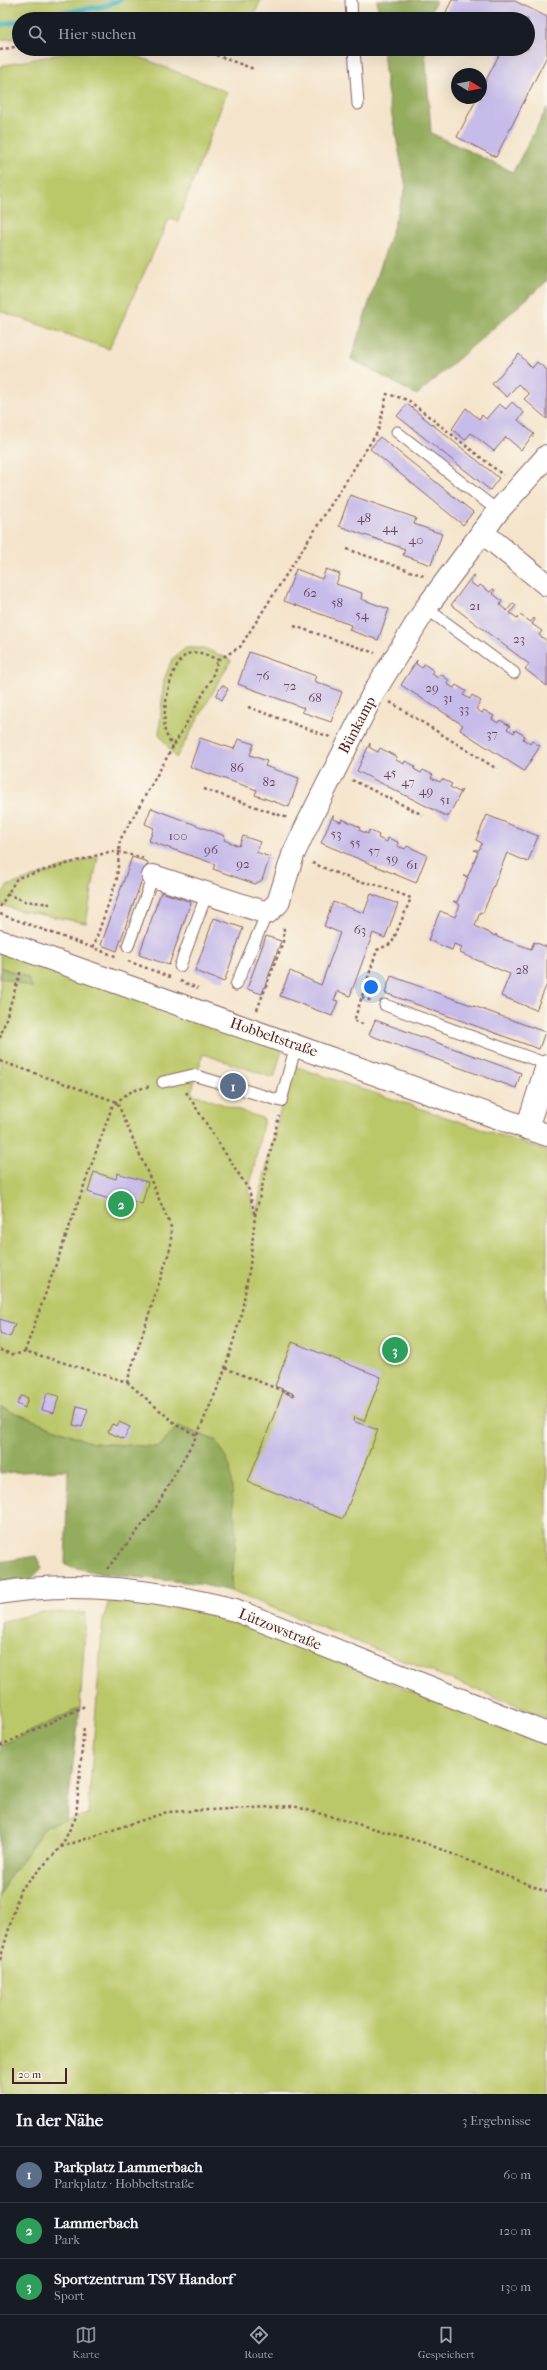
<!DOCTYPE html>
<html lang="de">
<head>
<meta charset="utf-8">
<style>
  :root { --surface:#171b24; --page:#20242c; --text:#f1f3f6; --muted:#9ea1a6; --line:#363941; --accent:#8c9099 }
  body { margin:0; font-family:"IM FELL French Canon",serif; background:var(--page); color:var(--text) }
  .compass { position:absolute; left:451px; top:68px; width:36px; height:36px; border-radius:50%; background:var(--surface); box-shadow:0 4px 16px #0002; rotate:100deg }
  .scale { position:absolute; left:12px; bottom:10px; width:55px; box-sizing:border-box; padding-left:4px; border:2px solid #4a1f2b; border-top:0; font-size:11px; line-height:14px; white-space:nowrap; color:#4a1f2b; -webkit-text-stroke:3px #fbf7ec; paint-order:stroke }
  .you { position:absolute; left:371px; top:987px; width:14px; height:14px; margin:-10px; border:3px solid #fff; border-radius:50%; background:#1a73e8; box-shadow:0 0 0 6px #1a73e833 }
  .badge { display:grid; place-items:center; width:26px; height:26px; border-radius:50%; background:var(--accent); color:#fff; font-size:13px; font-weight:700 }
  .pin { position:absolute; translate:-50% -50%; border:2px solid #fff; box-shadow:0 1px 4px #0006 }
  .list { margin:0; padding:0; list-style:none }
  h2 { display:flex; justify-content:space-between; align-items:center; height:52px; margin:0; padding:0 16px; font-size:17px }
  h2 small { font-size:13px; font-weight:400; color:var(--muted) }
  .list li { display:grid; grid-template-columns:26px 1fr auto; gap:12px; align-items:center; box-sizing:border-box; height:56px; padding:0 16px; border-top:1px solid var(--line) }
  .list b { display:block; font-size:15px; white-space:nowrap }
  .list p { margin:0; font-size:13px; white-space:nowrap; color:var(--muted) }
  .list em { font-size:13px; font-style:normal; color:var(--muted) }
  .icon { flex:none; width:22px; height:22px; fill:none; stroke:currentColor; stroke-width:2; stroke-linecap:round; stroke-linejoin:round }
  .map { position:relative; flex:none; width:547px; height:2094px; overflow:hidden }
  .search { position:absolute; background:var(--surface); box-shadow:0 4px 16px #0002; left:12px; right:12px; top:12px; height:44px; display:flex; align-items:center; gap:10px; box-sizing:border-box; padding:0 14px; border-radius:22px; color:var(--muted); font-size:15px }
  .sheet { height:220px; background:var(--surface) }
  nav { display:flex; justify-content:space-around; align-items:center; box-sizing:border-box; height:56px; border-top:1px solid var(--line); background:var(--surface); font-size:11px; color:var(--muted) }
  nav a { display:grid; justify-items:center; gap:2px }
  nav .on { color:var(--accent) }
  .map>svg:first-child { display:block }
  .green { fill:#bbc869; stroke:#82744a }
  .forest { fill:#94ac5d; stroke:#6f6644 }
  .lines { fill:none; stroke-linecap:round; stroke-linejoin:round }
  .stream { stroke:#3fafb9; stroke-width:5.5 }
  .building { fill:#c7bbe9 }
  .service-casing { stroke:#866463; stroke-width:13 }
  .minor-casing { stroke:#866463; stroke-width:24 }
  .tertiary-casing { stroke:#866463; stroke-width:24 }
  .path { stroke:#866463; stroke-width:2.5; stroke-dasharray:3 3; stroke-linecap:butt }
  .service { stroke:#fff; stroke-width:11 }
  .minor { stroke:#fff; stroke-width:22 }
  .tertiary { stroke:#fff; stroke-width:22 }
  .labels { text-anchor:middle; stroke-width:3; stroke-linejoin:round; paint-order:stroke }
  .number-label { font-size:13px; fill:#69465a }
  .street-label { font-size:15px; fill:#4a1f2b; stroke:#fbf7ec }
</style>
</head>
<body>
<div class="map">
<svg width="547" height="2094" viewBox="0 0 547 2094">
  <rect width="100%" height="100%" fill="#fbf7ec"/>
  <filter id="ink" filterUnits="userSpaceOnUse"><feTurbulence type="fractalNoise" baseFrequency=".025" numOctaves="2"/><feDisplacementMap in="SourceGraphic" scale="8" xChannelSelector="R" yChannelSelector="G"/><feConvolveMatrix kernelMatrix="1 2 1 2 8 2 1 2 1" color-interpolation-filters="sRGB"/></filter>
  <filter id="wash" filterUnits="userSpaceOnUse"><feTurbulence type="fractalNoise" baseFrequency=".012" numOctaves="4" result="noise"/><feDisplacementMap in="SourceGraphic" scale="16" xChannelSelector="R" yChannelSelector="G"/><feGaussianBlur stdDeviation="0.9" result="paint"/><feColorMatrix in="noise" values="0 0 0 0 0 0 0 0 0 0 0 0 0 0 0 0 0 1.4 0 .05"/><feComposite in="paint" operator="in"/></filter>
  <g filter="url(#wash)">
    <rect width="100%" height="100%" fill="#f4e4cb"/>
    <g class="green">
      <path d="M30 0H261L252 19H19V38L0 40V5Z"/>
      <path d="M79 50H122L227 92 178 221 169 219 109 349 0 311V66Z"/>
      <path d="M186 648H204L231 660 176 758 159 734 164 680 172 659Z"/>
      <path d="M98 856 86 923 17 910 0 904V898L7 886Z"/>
      <path d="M0 951 282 1050 274 1078 203 1054 191 1093 264 1119 249 1190 255 1215 291 1065 547 1151V1718L231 1591 236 1536 217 1441 178 1426 159 1447 92 1443 0 1407V977L33 988 27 977 0 967Z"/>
      <path d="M109 1601 182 1608 233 1620 547 1745V2094H0V1896L6 1882 46 1826 88 1814 103 1619Z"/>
      <path d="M42 1612 86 1613 80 1708 0 1746V1622Z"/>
    </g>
    <g class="forest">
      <path d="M377 0H436L429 19H379Z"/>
      <path d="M383 49H425L431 133 513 172 547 108V281L417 395 351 359 406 187 387 90Z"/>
      <path d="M0 967 27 977 33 988 0 977Z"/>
      <path d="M0 1407 92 1443 159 1447 178 1426 217 1441 230 1467 236 1536 231 1591 194 1583 103 1574 65 1565 68 1470 0 1473Z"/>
      <path d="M36 1556 42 1568 30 1580 0 1584V1562Z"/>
      <path d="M80 1708 66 1820 46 1826 6 1882 0 1896V1746Z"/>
    </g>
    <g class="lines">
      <g class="stream">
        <path d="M28 19 105 6 120 0"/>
        <path d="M0 25 19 21"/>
      </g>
    </g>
    <g id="blocks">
      <g class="building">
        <path d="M452 0H513L547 17V56L496 157 457 137 477 98H481V90L502 49H528V19H454L445 14Z"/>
        <path d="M519 354 532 368 537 362 547 370V419L524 399 529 394 518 384 507 397 492 384Z"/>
        <path d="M512 402 524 413 518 420 534 434 521 450 506 437 494 451 471 433 465 440 452 429 466 408 479 419 482 415 486 419 499 404 506 409Z"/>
        <path d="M407 404 499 478 490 490 397 416Z"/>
        <path d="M380 437 473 512 463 525 370 449Z"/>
        <path d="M350 495 416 518 414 524 442 534 431 565 403 555 405 549 339 526Z"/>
        <path d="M296 569 322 579 326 569 340 574 336 584 362 593 361 599 389 609 378 640 349 630 351 625 284 601Z"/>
        <path d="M473 575 475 576 470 582 478 588 480 585 490 592 493 589 495 590 492 593 502 601 500 605 507 611 513 603 516 605 510 613 517 618 520 615 531 622 534 618 535 620 532 624 542 631 539 635 547 641V686L525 669 529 664 451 605Z"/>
        <path d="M249 652 316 676 314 681 342 692 331 722 302 712 304 708 238 684Z"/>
        <path d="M417 660 416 664 422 668 424 664 434 671 432 674 438 678 440 674 449 680 447 684 454 688 456 685 464 690 466 691 463 695 470 699 472 695 481 701 476 709 482 713 484 710 494 716 492 719 498 723 500 720 510 726 507 729 514 733 515 730 525 736 523 739 530 744 532 741 540 746 524 771 460 730 463 725 401 685Z"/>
        <path d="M222 685 228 689 222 700 216 696Z"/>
        <path d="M200 738 234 749 238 739 254 744 250 755 267 761 265 766 299 778 289 807 255 795 257 790 190 767Z"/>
        <path d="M370 743V748L378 752 380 748 397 757 396 760 404 764 405 761 415 766 414 769 421 773 423 770 433 775 431 778 440 782 442 779 452 784 450 787 459 792 462 790 448 817 357 771Z"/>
        <path d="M151 808 225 836 224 840 239 846 243 836 260 842 256 852 270 857 262 880 255 884 213 869 215 864 149 841 154 828 145 824Z"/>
        <path d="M333 815V819L341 822 342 819 360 827 359 830 368 834 369 830 379 835 378 838 387 842 388 838 398 842 397 846 405 849 407 846 427 855 416 883 321 843Z"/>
        <path d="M487 815 538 836 528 862 507 853 483 913 480 912 475 926 495 936 496 934 497 937 531 949 534 942 547 947V984L536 1010 501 996 510 974 460 953 462 947 454 944 452 950 428 940 440 911 455 917 460 905 453 901 457 902 468 877 463 876H468L478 852 474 850H479L482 843 476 840Z"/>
        <path d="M132 857 148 862 117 951 101 945Z"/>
        <path d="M161 892 191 902 169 965 139 955Z"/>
        <path d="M371 894 398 904 385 938 373 933 350 996 338 991 334 1000 338 1001 332 1016 280 996 290 971 321 985 340 933 324 926 333 902 364 913Z"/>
        <path d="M214 918 243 928 224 982 195 971Z"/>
        <path d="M266 936 281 941 262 994 247 989Z"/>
        <path d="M391 976 545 1032 539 1049 385 993Z"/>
        <path d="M375 1020 521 1073 516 1088 369 1035Z"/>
        <path d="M94 1172 116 1179 117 1173 148 1182 142 1204 111 1195 109 1199 88 1192Z"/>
        <path d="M0 1319 15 1324 10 1337 0 1333Z"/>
        <path d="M292 1342 381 1377 364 1421 354 1417 353 1421 378 1430 343 1519 248 1482 283 1392 293 1396 294 1394 275 1386Z"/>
        <path d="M47 1393 59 1396 54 1413 42 1410Z"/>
        <path d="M21 1396 28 1398 25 1408 17 1404Z"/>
        <path d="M77 1406 88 1409 82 1427 73 1425Z"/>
        <path d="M119 1422 130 1427 124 1439 108 1432 112 1424 117 1426Z"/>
      </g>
    </g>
  </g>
  <g filter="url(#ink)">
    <use href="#blocks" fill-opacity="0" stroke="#866463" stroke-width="1"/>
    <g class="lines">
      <defs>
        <g id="service">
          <path d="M351 0 352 19"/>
          <path d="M354 49 358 104"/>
          <path d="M397 432 498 511"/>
          <path d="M426 608 514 673"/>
          <path d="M128 946 153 876"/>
          <path d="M180 966 207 893"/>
          <path d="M236 985 267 913"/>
          <path d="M385 1005 547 1064"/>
          <path d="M163 1082 193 1075 281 1101 296 1045"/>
        </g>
        <g id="minor">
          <path d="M482 532 547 585"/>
          <path d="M153 876 267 913 278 903 293 855 307 825 374 692 426 608 498 511 547 456"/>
          <path d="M527 1128 547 1066"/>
        </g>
        <g id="tertiary">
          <path d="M0 941 547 1135"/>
          <path d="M0 1593C78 1579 159 1591 235 1610L547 1734"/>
        </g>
      </defs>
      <use href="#service" class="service-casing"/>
      <use href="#minor" class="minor-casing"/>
      <use href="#tertiary" class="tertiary-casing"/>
      <g class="path">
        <path d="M199 49 254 69"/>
        <path d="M0 50 19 46"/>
        <path d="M347 549 424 576"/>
        <path d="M294 626 375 653"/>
        <path d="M390 702 497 769"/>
        <path d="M248 707 330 737"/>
        <path d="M173 748C171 743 166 736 165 731 162 713 170 657 191 653 201 651 209 656 218 660"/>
        <path d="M352 780 423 815"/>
        <path d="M204 789 288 818"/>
        <path d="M312 863 356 881 374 884 411 898 392 943 377 950 354 1021 363 1024"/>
        <path d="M7 894 25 901 50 904"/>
        <path d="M0 907 17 878 109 852H119L143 858"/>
        <path d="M0 914 118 957"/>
        <path d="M93 948 117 879 120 840 211 680 218 660 240 647 378 431 387 394 408 400 503 475"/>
        <path d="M128 961 170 977"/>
        <path d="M180 981 198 988"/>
        <path d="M362 997 372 1001"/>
        <path d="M257 1010 283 942 284 926"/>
        <path d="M0 1038 21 970"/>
        <path d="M0 1061 117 1102 171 1227V1246L127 1382 25 1351 112 1107C127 1092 130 1091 151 1086"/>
        <path d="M186 1092 249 1190 255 1216"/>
        <path d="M0 1350 15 1355 25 1351"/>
        <path d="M225 1368 293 1395"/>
        <path d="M127 1382 178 1426 197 1435"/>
        <path d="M107 1569 155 1509 197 1435 222 1378 241 1316 250 1265 255 1216 279 1116"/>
        <path d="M0 1746 85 1706"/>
        <path d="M61 1847 167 1812 293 1806 425 1843 547 1892"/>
        <path d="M0 1960 20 1890 61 1847 76 1817 84 1726"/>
      </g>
      <use href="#service" class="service"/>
      <use href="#minor" class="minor"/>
      <use href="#tertiary" class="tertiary"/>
    </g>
  </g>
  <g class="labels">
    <g class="number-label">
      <text x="364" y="522">48</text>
      <text x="390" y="532">44</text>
      <text x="416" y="544">40</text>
      <text x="310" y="597">62</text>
      <text x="337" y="607">58</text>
      <text x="475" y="610">21</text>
      <text x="362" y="619">54</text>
      <text x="519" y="643">23</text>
      <text x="263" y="680">76</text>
      <text x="290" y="690">72</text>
      <text x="432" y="692">29</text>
      <text x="315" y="702">68</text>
      <text x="448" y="702">31</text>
      <text x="464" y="713">33</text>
      <text x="492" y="738">37</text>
      <text x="237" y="772">86</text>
      <text x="390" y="777">45</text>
      <text x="269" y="786">82</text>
      <text x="408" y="786">47</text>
      <text x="426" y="795">49</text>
      <text x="445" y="804">51</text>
      <text x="336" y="838">53</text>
      <text x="178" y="840">100</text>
      <text x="355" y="847">55</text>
      <text x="211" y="854">96</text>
      <text x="374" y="855">57</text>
      <text x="392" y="863">59</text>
      <text x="243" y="868">92</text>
      <text x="412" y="869">61</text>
      <text x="360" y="934">63</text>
      <text x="522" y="974">28</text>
    </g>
    <g class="street-label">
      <text transform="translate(357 725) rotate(-62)" y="5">Bünkamp</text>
      <text transform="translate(274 1037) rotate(19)" y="5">Hobbeltstraße</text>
      <text transform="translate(280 1629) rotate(22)" y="5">Lützowstraße</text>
    </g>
  </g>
</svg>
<svg class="compass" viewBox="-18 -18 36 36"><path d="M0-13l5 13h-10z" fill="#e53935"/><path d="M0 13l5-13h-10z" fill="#9ea1a6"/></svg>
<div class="scale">20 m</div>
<div class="you"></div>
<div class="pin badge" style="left:233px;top:1086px;background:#5c6f8a">1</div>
<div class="pin badge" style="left:121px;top:1204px;background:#2e9e5b">2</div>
<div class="pin badge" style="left:395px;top:1350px;background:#2e9e5b">3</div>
<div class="search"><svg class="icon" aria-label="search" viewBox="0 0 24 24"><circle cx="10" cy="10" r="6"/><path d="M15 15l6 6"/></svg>Hier suchen</div>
</div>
<section class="sheet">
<h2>In der Nähe<small>3 Ergebnisse</small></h2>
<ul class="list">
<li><span class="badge" style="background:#5c6f8a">1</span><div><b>Parkplatz Lammerbach</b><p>Parkplatz · Hobbeltstraße</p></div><em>60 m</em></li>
<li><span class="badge" style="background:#2e9e5b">2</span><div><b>Lammerbach</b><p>Park</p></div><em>120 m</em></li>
<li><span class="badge" style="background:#2e9e5b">3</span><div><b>Sportzentrum TSV Handorf</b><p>Sport</p></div><em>130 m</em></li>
</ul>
</section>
<nav>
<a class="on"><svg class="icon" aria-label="map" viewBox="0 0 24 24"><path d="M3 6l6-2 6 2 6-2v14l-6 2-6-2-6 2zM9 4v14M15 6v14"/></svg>Karte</a>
<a><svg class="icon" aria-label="directions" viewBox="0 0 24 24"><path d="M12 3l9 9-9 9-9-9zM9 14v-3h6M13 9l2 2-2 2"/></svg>Route</a>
<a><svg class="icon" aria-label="saved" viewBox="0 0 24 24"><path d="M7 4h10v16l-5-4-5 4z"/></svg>Gespeichert</a>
</nav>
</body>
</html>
